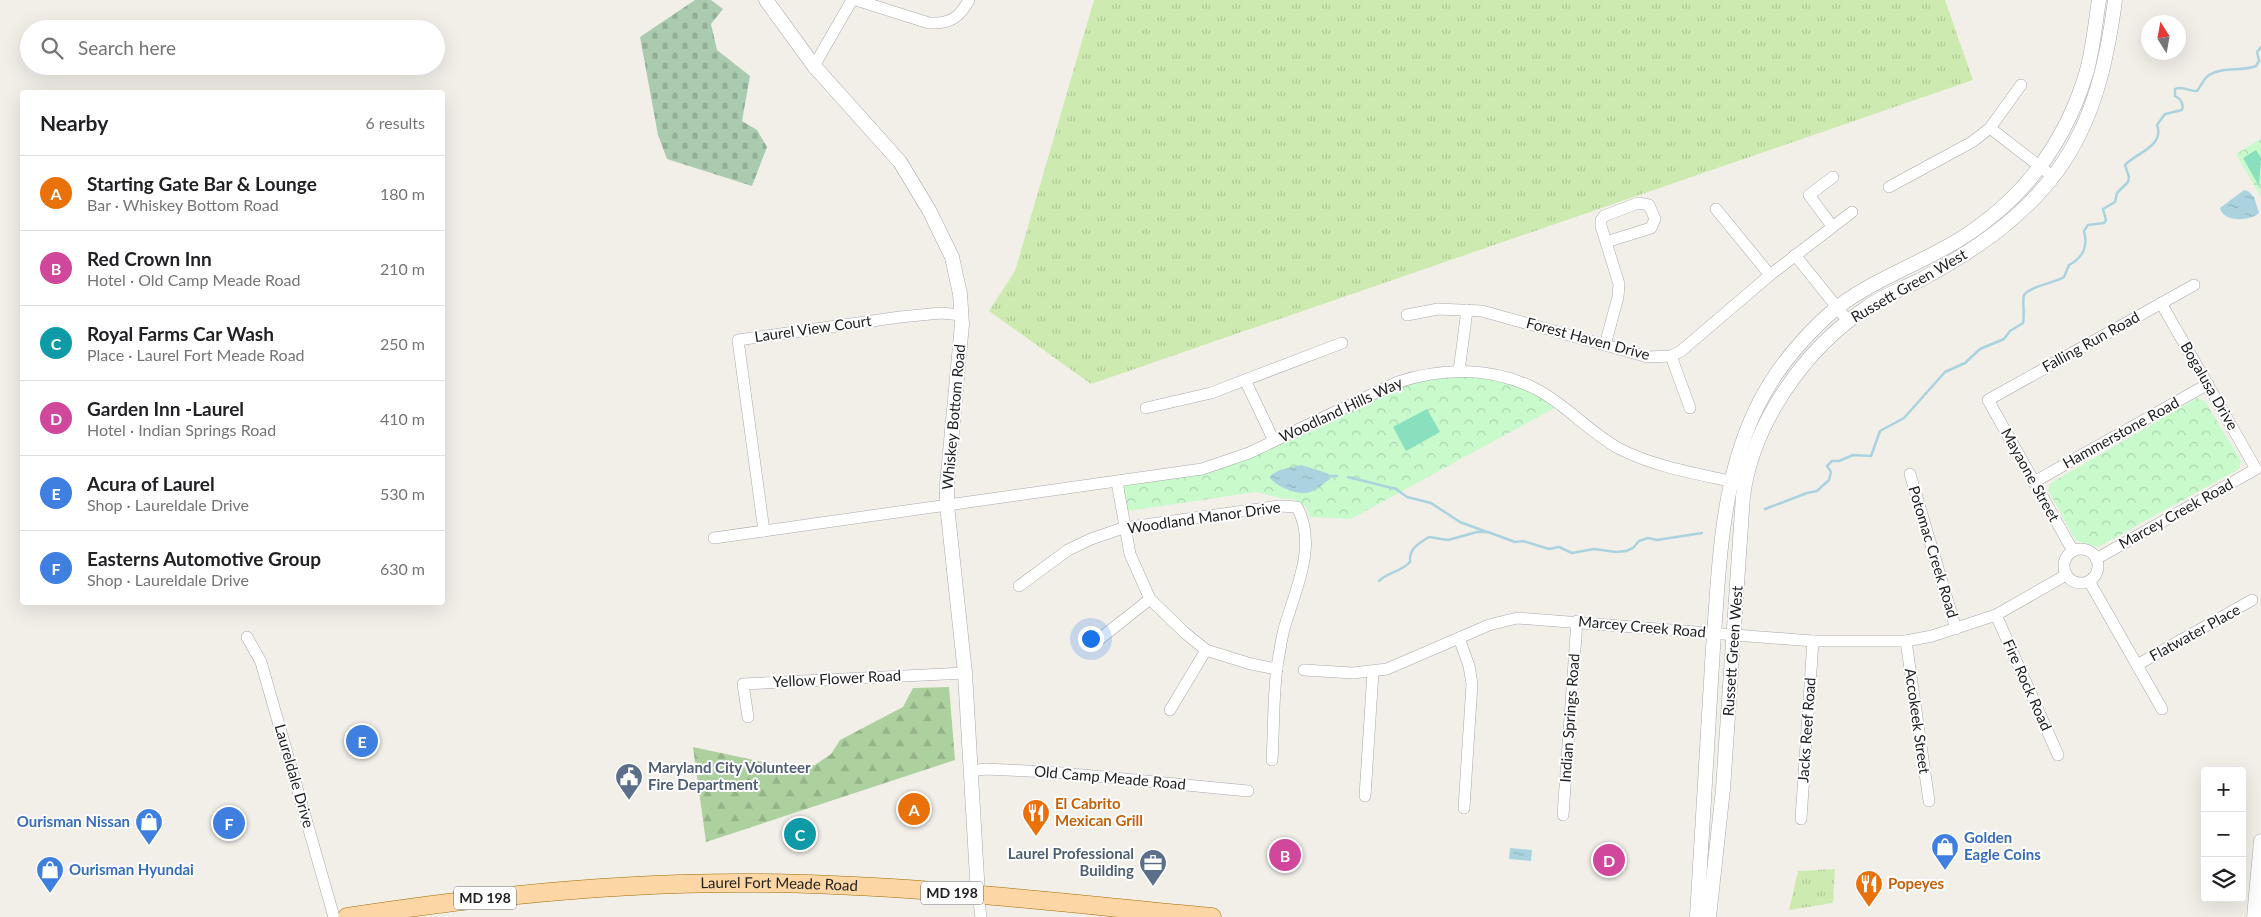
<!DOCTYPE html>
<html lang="en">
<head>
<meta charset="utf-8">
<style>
  :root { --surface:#fff; --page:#f6f6f6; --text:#202124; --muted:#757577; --line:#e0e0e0; --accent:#d40000 }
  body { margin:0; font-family:Lato,sans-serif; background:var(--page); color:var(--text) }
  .controls { position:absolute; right:15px; bottom:15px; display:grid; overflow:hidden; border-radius:5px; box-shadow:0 5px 20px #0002 }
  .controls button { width:45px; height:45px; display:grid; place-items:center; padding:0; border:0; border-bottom:1px solid var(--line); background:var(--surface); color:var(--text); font:25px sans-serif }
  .compass { position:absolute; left:2141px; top:15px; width:45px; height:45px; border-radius:50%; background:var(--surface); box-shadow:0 5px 20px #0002; rotate:349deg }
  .you { position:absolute; left:1090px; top:638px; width:18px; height:18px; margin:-12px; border:4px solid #fff; border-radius:50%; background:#1a73e8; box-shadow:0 0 0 8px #1a73e833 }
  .badge { display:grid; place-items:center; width:32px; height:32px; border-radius:50%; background:var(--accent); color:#fff; font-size:16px; font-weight:700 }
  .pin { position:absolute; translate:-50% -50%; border:2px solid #fff; box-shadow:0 1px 5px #0006 }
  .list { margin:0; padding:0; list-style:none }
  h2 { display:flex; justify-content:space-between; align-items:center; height:65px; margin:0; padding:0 20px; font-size:21px }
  h2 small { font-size:16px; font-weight:400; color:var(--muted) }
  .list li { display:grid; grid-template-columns:32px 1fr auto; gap:15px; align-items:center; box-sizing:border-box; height:75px; padding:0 20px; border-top:1px solid var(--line) }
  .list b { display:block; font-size:19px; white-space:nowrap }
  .list p { margin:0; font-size:16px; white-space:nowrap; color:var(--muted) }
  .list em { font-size:16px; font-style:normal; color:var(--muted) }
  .icon { flex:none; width:28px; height:28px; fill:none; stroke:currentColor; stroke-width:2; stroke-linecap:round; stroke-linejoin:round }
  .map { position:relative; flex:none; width:2261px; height:917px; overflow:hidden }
  .search { position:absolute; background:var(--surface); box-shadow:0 5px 20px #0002; left:20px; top:20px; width:425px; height:55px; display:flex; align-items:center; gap:12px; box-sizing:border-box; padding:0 18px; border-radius:28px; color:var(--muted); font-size:19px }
  .panel { position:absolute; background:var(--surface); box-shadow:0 5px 20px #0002; left:20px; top:90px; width:425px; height:515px; border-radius:5px }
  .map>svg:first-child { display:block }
  .grass { fill:url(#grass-tufts) }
  .forest { fill:url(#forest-firs) }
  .cemetery { fill:url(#cemetery-stones) }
  .park { fill:url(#park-crowns) }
  .pitch { fill:#88e0be }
  .water { fill:url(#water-ripples) }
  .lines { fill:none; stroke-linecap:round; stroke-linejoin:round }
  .stream { stroke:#aad3df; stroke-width:2.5 }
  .minor-casing { stroke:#a9a9a9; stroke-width:12 }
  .tertiary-casing { stroke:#a9a9a9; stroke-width:15 }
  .primary-casing { stroke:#a06b00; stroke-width:19 }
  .minor { stroke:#fff; stroke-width:11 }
  .tertiary { stroke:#fff; stroke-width:14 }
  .primary { stroke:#fcd6a4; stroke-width:18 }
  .labels { text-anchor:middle; stroke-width:4; stroke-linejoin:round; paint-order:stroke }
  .shield { fill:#fff; stroke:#646464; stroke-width:1 }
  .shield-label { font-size:14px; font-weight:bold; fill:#222 }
  .street-label { font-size:15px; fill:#222; stroke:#fff }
  .service-label { font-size:15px; font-weight:bold; fill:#4e5e75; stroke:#fff; text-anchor:start }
  .food-label { font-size:15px; font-weight:bold; fill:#c56008; stroke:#fff; text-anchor:start }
  .shop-label { font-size:15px; font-weight:bold; fill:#366cbe; stroke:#fff; text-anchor:start }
</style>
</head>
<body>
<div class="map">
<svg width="2261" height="917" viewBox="0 0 2261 917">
  <defs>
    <pattern id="grass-tufts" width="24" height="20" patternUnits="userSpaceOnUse" patternTransform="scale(1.25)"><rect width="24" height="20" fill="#cdebb0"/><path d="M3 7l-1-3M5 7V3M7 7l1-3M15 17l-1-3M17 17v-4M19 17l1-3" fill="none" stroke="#b0c997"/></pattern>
    <pattern id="forest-firs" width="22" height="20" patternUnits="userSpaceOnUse" patternTransform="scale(1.25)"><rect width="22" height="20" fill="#add19e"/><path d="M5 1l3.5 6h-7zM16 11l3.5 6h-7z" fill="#95b388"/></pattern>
    <pattern id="cemetery-stones" width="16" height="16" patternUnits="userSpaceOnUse" patternTransform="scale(1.25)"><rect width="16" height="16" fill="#aacbaf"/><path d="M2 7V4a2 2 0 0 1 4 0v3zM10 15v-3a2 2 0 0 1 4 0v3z" fill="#92ae96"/></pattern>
    <pattern id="park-crowns" width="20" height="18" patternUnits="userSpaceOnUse" patternTransform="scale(1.25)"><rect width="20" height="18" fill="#c8facc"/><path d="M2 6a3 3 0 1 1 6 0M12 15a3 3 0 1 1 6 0" fill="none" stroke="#acd6af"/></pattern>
    <pattern id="water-ripples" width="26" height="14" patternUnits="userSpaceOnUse" patternTransform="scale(1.25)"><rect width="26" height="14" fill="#aad3df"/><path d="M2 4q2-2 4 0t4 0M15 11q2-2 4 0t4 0" fill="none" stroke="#92b5bf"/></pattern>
  </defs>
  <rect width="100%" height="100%" fill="#f2efe9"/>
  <g class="grass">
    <path d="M1094 0H1945L1973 80 1091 384 989 311 1015 271Z"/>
    <path d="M1835 869 1833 903 1789 910 1798 871Z"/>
  </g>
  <path class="forest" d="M949 687 955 760 706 842 693 747 782 766 815 765 831 754 840 740 903 707 913 688Z"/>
  <path class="cemetery" d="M695 0H711L723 9 711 24 717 50 750 76 742 121 757 130 767 147 752 186 667 159 658 135 640 37Z"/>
  <g class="park">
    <path d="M2261 139V197L2236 154Z"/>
    <path d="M1496 375 1560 405 1351 519 1310 517 1306 507 1293 499 1280 498 1256 492 1121 512 1117 482 1202 469 1417 376Z"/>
    <path d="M2197 398 2205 401 2241 461 2239 469 2098 547 2076 541 2048 490 2051 483Z"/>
  </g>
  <g class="pitch">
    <path d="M2256 150 2261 158 2259 186 2243 158Z"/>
    <path d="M1427 409 1440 432 1406 451 1393 427Z"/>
  </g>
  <g class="water">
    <path d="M2244 190 2248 191 2254 197 2259 213C2251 221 2223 223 2220 208Z"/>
    <path d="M1301 465 1327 473 1331 476 1330 479C1324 483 1317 490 1310 492 1299 496 1277 487 1270 478L1271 475 1280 470Z"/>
    <path d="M1510 848 1532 850 1531 861 1509 859Z"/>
  </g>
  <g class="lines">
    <g class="stream">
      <path d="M1331 476H1337"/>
      <path d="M1348 477 1396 489 1407 497 1431 503 1460 522 1487 532"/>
      <path d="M1765 509 1807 493 1817 491 1829 480 1831 472 1827 466 1832 461H1839L1853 455 1871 456 1880 431 1904 418 1945 372 1965 363 1980 349 2004 339 2010 331 2023 323C2025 315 2022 299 2024 295 2030 286 2055 283 2064 277L2069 265C2084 257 2088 246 2084 231L2088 225 2104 223 2106 220 2103 209 2115 202 2117 193 2128 182 2129 177 2125 165C2136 153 2165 146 2157 125L2165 114 2182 110C2184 103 2181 99 2175 96V89C2183 85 2189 92 2197 91 2201 86 2204 78 2209 75 2224 66 2241 72 2256 66L2259 61 2257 52 2261 47"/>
      <path d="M1379 581C1388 572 1401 572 1410 562 1409 548 1418 544 1429 537L1448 540 1477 532H1488L1515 542 1523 541 1549 549 1559 547 1572 553 1594 549 1616 552 1626 551 1633 548 1639 541 1648 538 1657 540 1702 533"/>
    </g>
    <defs>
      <g id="minor">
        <path d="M856 0 929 23C950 24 959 18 969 0"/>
        <path d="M814 66 852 0"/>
        <path d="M1990 128 2052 176"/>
        <path d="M1889 187 1972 142 1990 128 2021 85"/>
        <path d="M1716 209 1770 275"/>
        <path d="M1832 226 1809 195 1833 177"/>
        <path d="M1795 255 1848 321"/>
        <path d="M1407 315 1438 309 1482 311 1648 357 1671 356 1681 351 1770 275 1852 212"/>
        <path d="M1605 345 1618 297 1619 284 1601 226V220L1604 216 1638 203 1649 205 1655 219 1651 228 1606 242"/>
        <path d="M1671 356 1690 408"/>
        <path d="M1459 371 1467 310"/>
        <path d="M1245 380 1274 441"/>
        <path d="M1146 408 1211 393 1342 343"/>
        <path d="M1910 474 1956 629"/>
        <path d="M1117 482 1130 554 1150 599 1185 633 1206 650 1251 664 1277 669"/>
        <path d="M2034 482 2208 384"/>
        <path d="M764 531 738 340 900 317 941 313 962 315"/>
        <path d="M714 538 1202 469 1249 453 1398 382C1445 367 1494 367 1538 390 1567 406 1590 432 1618 448 1654 467 1699 474 1738 483"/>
        <circle cx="2081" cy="566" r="17"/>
        <path d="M2073 551 1988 400 2194 285"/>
        <path d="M2096 559 2256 469 2161 303"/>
        <path d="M2089 581 2162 709"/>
        <path d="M1019 586 1068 550 1091 539 1123 528 1279 506 1297 507C1318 546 1295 590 1284 629 1281 641 1279 655 1277 667 1273 697 1274 729 1272 760"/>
        <path d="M1996 615 2058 755"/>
        <path d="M247 637 261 662 334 917"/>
        <path d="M1459 638 1469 666 1472 684 1464 808"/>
        <path d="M1906 641 1929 801"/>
        <path d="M1092 645 1150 599"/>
        <path d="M2137 665 2252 600"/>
        <path d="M1304 670 1353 673 1387 669 1489 625 1517 618 1813 641H1906L1932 636 1996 615 2066 575"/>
        <path d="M1170 710 1206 650"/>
        <path d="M748 717 743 684 965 673"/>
        <path d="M972 771 985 769 1052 772 1248 791"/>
        <path d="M1365 796 1373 672"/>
        <path d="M1563 815 1577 621"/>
        <path d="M1801 819 1813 641"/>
        <path d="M978 895 981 917"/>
      </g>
      <g id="tertiary">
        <path d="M766 0 814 66 900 162 929 210 952 257 960 294 962 324 947 485V505L965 673 978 895"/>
        <path d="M1697 917C1702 827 1707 737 1713 648 1720 557 1721 461 1771 382 1787 356 1815 325 1839 306 1875 279 1919 264 1957 241 2021 202 2064 146 2086 74 2093 50 2095 25 2099 0"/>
        <path d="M1709 917 1723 789 1743 496C1753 422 1805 349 1866 308 1882 296 1902 289 1920 280 1972 252 2022 219 2058 170 2094 120 2107 61 2115 0"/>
        <path d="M2254 917 2261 841"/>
      </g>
      <g id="primary">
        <path id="s1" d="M347 917C482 896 618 882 755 883 908 884 1060 903 1212 917"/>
      </g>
    </defs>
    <use href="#minor" class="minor-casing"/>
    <use href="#tertiary" class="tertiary-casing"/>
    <use href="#primary" class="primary-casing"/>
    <use href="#minor" class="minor"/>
    <use href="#tertiary" class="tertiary"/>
    <use href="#primary" class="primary"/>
  </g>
  <defs>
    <symbol id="civic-pin" viewBox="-11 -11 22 30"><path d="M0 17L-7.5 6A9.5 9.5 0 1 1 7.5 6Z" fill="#5c6f8a" stroke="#fff"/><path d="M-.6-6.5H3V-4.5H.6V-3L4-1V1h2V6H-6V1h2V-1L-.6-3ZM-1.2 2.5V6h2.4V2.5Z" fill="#fff"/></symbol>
    <symbol id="restaurant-pin" viewBox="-11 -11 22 30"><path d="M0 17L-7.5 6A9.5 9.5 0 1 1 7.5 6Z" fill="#e8710a" stroke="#fff"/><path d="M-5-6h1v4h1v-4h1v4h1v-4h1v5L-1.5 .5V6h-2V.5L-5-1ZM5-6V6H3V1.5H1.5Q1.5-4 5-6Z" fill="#fff"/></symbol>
    <symbol id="shop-pin" viewBox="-11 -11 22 30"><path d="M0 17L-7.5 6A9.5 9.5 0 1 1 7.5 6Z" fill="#3f7fe0" stroke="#fff"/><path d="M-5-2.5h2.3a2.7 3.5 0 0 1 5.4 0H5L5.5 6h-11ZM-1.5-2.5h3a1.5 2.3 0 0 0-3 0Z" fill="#fff"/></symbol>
    <symbol id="office-pin" viewBox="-11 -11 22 30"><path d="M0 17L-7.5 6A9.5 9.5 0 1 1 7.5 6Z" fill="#5c6f8a" stroke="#fff"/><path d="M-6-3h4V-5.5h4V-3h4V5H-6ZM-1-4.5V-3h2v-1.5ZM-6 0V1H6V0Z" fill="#fff"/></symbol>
  </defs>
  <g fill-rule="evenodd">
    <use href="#civic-pin" x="613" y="761" width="32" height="43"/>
    <use href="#restaurant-pin" x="1020" y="797" width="32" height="43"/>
    <use href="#shop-pin" x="133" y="806" width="32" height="43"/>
    <use href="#shop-pin" x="1929" y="831" width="32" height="43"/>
    <use href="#office-pin" x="1137" y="847" width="32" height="43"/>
    <use href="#shop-pin" x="34" y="854" width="32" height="43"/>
    <use href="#restaurant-pin" x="1853" y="868" width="32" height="43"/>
  </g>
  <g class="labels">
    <g class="shield">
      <rect x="921" y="881.5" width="62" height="23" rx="4"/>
      <rect x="454" y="886.5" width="62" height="23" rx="4"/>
    </g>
    <g class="shield-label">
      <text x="952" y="898">MD 198</text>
      <text x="485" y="903">MD 198</text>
    </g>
    <g class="street-label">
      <text transform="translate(1909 286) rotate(-30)" y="5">Russett Green West</text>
      <text transform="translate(813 329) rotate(-8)" y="5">Laurel View Court</text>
      <text transform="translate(1588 339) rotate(15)" y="5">Forest Haven Drive</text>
      <text transform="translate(2091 342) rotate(-29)" y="5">Falling Run Road</text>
      <text transform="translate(2209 386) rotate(60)" y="5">Bogalusa Drive</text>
      <text transform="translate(1341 410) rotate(-25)" y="5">Woodland Hills Way</text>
      <text transform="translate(954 417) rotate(-85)" y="5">Whiskey Bottom Road</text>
      <text transform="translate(2121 433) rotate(-29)" y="5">Hammerstone Road</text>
      <text transform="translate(2030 475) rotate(61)" y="5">Mayaone Street</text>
      <text transform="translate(2176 514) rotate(-29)" y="5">Marcey Creek Road</text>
      <text transform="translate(1204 518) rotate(-8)" y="5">Woodland Manor Drive</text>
      <text transform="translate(1933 552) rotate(73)" y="5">Potomac Creek Road</text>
      <text transform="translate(1642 627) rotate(5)" y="5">Marcey Creek Road</text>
      <text transform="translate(2195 633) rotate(-29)" y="5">Flatwater Place</text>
      <text transform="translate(1733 651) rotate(-86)" y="5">Russett Green West</text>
      <text transform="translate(837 679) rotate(-3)" y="5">Yellow Flower Road</text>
      <text transform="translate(2027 685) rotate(66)" y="5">Fire Rock Road</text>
      <text transform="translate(1570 718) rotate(-86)" y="5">Indian Springs Road</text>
      <text transform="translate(1917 721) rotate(82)" y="5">Accokeek Street</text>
      <text transform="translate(1807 730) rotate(-86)" y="5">Jacks Reef Road</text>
      <text transform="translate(294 776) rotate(74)" y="5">Laureldale Drive</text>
      <text transform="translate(1110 778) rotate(5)" y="5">Old Camp Meade Road</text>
      <text dy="5" stroke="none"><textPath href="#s1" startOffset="434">Laurel Fort Meade Road</textPath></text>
    </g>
    <g class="service-label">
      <text x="648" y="773">Maryland City Volunteer<tspan x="648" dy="17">Fire Department</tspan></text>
      <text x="1134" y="859" text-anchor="end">Laurel Professional<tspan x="1134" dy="17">Building</tspan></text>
    </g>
    <g class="food-label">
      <text x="1055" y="809">El Cabrito<tspan x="1055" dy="17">Mexican Grill</tspan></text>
      <text x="1888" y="889">Popeyes</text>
    </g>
    <g class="shop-label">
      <text x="130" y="827" text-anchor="end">Ourisman Nissan</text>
      <text x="1964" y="843">Golden<tspan x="1964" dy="17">Eagle Coins</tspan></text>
      <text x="69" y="875">Ourisman Hyundai</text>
    </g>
  </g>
</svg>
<div class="controls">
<button>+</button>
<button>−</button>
<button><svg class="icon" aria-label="layers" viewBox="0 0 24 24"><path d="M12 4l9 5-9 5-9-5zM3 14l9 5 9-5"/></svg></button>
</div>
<svg class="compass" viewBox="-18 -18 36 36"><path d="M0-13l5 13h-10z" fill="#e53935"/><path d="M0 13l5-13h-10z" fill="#757577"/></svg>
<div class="you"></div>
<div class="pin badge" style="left:914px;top:809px;background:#e8710a">A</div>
<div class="pin badge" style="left:1285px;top:855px;background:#d1479c">B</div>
<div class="pin badge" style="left:800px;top:834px;background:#0f9aa8">C</div>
<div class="pin badge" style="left:1609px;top:860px;background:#d1479c">D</div>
<div class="pin badge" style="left:362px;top:741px;background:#3f7fe0">E</div>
<div class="pin badge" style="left:229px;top:823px;background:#3f7fe0">F</div>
<div class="search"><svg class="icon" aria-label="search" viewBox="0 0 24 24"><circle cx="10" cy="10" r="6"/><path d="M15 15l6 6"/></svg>Search here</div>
<section class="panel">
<h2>Nearby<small>6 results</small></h2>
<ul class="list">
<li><span class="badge" style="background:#e8710a">A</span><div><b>Starting Gate Bar &amp; Lounge</b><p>Bar · Whiskey Bottom Road</p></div><em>180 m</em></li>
<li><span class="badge" style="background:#d1479c">B</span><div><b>Red Crown Inn</b><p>Hotel · Old Camp Meade Road</p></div><em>210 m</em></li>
<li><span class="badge" style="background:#0f9aa8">C</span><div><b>Royal Farms Car Wash</b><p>Place · Laurel Fort Meade Road</p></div><em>250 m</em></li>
<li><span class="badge" style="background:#d1479c">D</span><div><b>Garden Inn -Laurel</b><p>Hotel · Indian Springs Road</p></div><em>410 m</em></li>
<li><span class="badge" style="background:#3f7fe0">E</span><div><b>Acura of Laurel</b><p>Shop · Laureldale Drive</p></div><em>530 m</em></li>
<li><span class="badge" style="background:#3f7fe0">F</span><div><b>Easterns Automotive Group</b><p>Shop · Laureldale Drive</p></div><em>630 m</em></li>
</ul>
</section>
</div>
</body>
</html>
